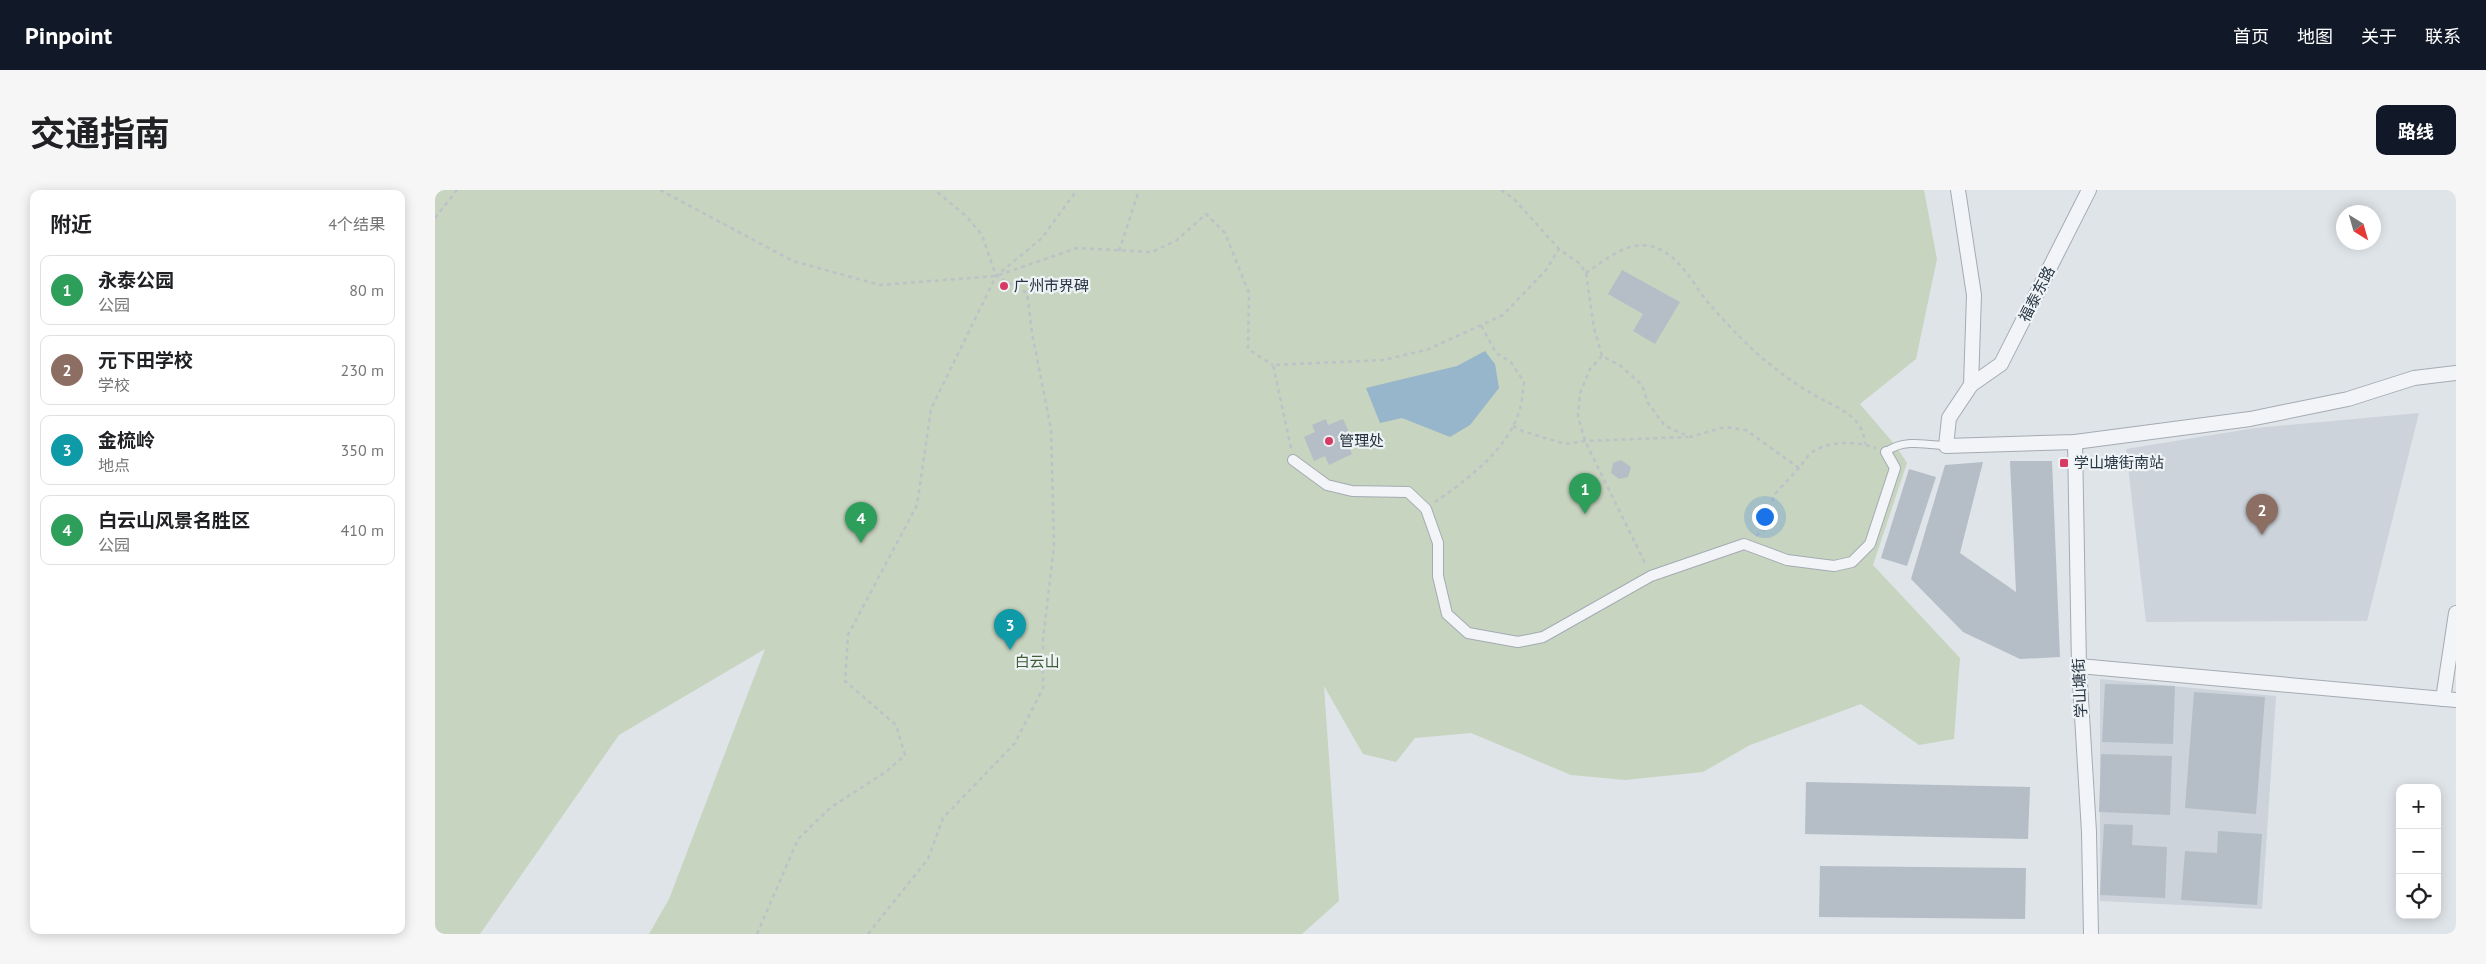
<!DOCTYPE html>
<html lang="zh">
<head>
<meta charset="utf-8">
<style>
  :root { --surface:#fff; --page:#f6f6f6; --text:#202124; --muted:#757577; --line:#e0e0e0; --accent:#111827 }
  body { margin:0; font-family:"PT Sans","Noto Sans SC",sans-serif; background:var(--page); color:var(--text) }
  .controls { position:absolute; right:15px; bottom:15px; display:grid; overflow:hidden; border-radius:10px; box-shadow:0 2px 12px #0003 }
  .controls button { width:45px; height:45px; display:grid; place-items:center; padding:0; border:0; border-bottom:1px solid var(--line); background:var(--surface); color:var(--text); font:25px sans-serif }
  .compass { position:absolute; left:1901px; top:15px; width:45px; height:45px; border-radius:50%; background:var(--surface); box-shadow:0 2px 12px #0003; rotate:143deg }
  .you { position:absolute; left:1329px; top:326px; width:18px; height:18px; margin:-12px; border:4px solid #fff; border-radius:50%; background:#1a73e8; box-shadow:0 0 0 8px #1a73e833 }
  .badge { display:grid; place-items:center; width:32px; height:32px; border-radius:50%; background:var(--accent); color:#fff; font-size:16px; font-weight:700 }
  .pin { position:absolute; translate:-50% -41px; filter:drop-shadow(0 1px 2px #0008) }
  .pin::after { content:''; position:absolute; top:26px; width:18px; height:15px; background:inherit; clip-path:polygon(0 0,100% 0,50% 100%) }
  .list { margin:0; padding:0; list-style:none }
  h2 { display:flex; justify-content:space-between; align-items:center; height:65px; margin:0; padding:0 20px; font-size:21px }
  h2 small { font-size:16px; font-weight:400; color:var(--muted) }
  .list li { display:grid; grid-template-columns:32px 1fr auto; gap:15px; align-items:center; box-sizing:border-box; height:70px; margin:0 10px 10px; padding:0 10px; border:1px solid var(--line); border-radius:10px }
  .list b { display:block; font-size:19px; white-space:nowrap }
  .list p { margin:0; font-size:16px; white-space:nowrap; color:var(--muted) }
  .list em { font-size:16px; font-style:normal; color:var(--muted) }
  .icon { flex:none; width:28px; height:28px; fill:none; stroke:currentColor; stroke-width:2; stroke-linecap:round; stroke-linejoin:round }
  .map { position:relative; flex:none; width:2021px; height:744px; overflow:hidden; border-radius:10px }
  header { display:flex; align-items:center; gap:30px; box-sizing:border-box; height:70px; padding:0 25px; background:var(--accent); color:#fff }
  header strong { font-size:24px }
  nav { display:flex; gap:28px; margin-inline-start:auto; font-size:18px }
  .intro { display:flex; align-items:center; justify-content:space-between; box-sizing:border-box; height:120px; padding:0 30px }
  h1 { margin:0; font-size:35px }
  .button { padding:12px 22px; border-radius:10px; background:var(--accent); color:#fff; font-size:18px; font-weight:700 }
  main { display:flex; gap:30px; padding:0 30px }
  aside { flex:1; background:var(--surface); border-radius:10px; box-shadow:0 2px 12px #0003 }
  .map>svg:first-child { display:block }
  .built { fill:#ccd3db }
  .green { fill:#c7d4bf }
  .water { fill:#97b6cc }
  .building { fill:#b5bec6 }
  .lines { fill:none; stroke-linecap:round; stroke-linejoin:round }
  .service-casing { stroke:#a4abb3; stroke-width:9 }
  .pedestrian-casing { stroke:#a4abb3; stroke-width:12 }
  .minor-casing { stroke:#a4abb3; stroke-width:16 }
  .path { stroke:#bdc2c8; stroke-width:2.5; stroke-dasharray:4 4; stroke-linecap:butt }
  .service { stroke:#f2f4f7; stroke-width:7 }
  .pedestrian { stroke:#f2f4f7; stroke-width:10 }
  .minor { stroke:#f2f4f7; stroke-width:14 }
  .poi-dot { fill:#d73b63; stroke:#eef3f6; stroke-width:2 }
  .labels { text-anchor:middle; stroke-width:4.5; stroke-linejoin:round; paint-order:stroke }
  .poi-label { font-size:15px; fill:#273341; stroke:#eef3f6; text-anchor:start }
  .street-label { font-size:15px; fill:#273341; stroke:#eef3f6 }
  .park-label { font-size:15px; fill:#405e33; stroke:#eef3f6 }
</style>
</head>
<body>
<header>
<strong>Pinpoint</strong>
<nav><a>首页</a><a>地图</a><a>关于</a><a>联系</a></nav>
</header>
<div class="intro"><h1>交通指南</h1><a class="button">路线</a></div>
<main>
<aside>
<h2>附近<small>4个结果</small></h2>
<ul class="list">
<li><span class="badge" style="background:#2e9e5b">1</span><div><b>永泰公园</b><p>公园</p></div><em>80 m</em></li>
<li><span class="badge" style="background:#8d6e63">2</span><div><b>元下田学校</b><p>学校</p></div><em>230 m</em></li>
<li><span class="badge" style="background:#0f9aa8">3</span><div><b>金梳岭</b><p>地点</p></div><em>350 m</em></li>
<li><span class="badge" style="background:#2e9e5b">4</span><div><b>白云山风景名胜区</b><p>公园</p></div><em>410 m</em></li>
</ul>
</aside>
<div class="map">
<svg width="2021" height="744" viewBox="0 0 2021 744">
  <rect width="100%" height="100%" fill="#dfe4e9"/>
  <g class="built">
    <path d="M1984 223 1932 431 1711 432 1691 259 1820 238Z"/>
    <path d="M1665 489 1841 506 1827 719 1665 711Z"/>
  </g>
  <path class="green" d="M0 0H1489L1502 69 1481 169 1425 214 1460 255 1472 273 1438 375 1525 468 1519 549 1484 555 1426 514 1315 555 1268 582 1190 590 1136 585 1036 543 980 548 961 572 928 564 889 496 904 711 867 744H214L234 709 330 459 184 545 45 744H0Z"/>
  <path class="water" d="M1050 161 1060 174 1064 198 1035 235 1015 247 967 228 945 233 931 198 1022 176Z"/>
  <g class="building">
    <path d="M1187 80 1245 112 1220 154 1198 141 1208 124 1173 104Z"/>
    <path d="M891 229 893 235 908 229 920 255 914 257 917 264 894 275 890 266 879 271 869 247 880 242 877 235Z"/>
    <path d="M1186 270 1196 277 1193 287 1184 289 1176 283 1178 273Z"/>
    <path d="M1575 271H1617L1625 467 1585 469 1528 442 1476 389 1510 275 1548 272 1525 363 1581 402Z"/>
    <path d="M1474 279 1501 287 1472 376 1446 368Z"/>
    <path d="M1670 494 1740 496 1738 554 1667 552Z"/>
    <path d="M1759 502 1830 507 1821 624 1750 618Z"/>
    <path d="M1666 564 1737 566 1735 625 1664 622Z"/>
    <path d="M1371 592 1595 597 1593 649 1370 644Z"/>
    <path d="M1669 634 1698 635 1697 655 1732 657 1730 708 1665 705Z"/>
    <path d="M1783 641 1827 644 1822 715 1746 710 1750 661 1782 663Z"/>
    <path d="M1385 676 1591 678 1590 729 1384 727Z"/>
  </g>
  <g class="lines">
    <defs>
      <path id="service" d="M1451 262C1468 249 1490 254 1511 256"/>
      <path id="pedestrian" d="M858 270 892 295 917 301 973 302 991 319 1003 353V386L1012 424 1033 443 1083 452 1108 447 1216 386 1309 354 1352 370 1399 376 1417 372 1435 354 1460 278 1451 262"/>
      <g id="minor">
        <path d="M1523 0 1539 105 1536 195 1514 228 1511 256 1640 252 1815 229 1913 209 1979 188 2021 183"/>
        <path d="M1536 195 1566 174 1654 0"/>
        <path d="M1640 252 1644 476 1654 642 1656 744"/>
        <path d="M1644 476 2021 510"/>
        <path d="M2008 509 2021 423"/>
      </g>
    </defs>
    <use href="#service" class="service-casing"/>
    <use href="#pedestrian" class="pedestrian-casing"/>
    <use href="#minor" class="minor-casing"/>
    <g class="path">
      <path d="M225 0 358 71 445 95 561 86 642 58 717 62 742 50 771 24 790 43 814 103 813 159 838 175"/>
      <path d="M1066 0 1079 9 1124 59 1144 73 1151 83 1159 138 1167 166 1186 176 1207 195 1213 213 1230 236 1255 247 1290 237 1311 240 1364 278C1368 273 1372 266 1376 263 1394 250 1422 251 1441 258"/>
      <path d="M0 28 22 0"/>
      <path d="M684 61 704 0"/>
      <path d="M1151 83C1169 71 1191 51 1215 56 1243 63 1255 89 1271 110 1281 122 1293 135 1304 146 1325 168 1353 190 1379 205 1402 218 1428 225 1430 254"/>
      <path d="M1167 166 1155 179 1145 203 1143 226 1150 251 1211 375"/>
      <path d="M1078 236 1087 241 1130 254 1150 251 1253 247"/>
      <path d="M856 258 838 175 949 170 994 159 1068 125 1111 80 1124 59"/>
      <path d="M1000 312C1033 289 1073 260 1085 219 1087 211 1088 201 1089 192L1076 172 1061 163 1046 135"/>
      <path d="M1321 346 1329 340 1339 305 1364 278"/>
      <path d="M322 744 363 649 395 618 452 581 470 565 461 535 410 491 413 445 482 315 496 219 561 86 607 48 642 0"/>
      <path d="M433 744 493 669 508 628 580 553 608 498V450L619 355 616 239 597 143 592 103 561 86 547 45 532 27 500 0"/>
    </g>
    <use href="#service" class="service"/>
    <use href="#pedestrian" class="pedestrian"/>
    <use href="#minor" class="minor"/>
  </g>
  <g class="poi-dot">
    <circle cx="569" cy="96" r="5"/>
    <circle cx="894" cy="251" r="5"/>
    <rect x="1624" y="268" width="10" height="10" rx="2.5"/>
  </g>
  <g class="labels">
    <g class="poi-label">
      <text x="579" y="101">广州市界碑</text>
      <text x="904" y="256">管理处</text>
      <text x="1639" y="278">学山塘街南站</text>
    </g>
    <g class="street-label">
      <text transform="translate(1602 104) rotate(-63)" y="5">福泰东路</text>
      <text transform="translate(1645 498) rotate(-93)" y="5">学山塘街</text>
    </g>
    <g class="park-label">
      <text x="602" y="477">白云山</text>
    </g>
  </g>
</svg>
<div class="controls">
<button>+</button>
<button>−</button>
<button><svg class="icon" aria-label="locate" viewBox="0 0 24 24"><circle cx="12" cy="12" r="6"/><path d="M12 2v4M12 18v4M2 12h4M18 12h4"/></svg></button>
</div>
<svg class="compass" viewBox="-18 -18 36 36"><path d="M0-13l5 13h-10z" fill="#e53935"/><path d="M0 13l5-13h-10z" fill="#757577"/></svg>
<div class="you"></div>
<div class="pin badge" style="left:1150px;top:324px;background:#2e9e5b">1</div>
<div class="pin badge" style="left:1827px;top:345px;background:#8d6e63">2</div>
<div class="pin badge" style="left:575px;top:460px;background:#0f9aa8">3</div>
<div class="pin badge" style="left:426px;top:353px;background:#2e9e5b">4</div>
</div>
</main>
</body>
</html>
